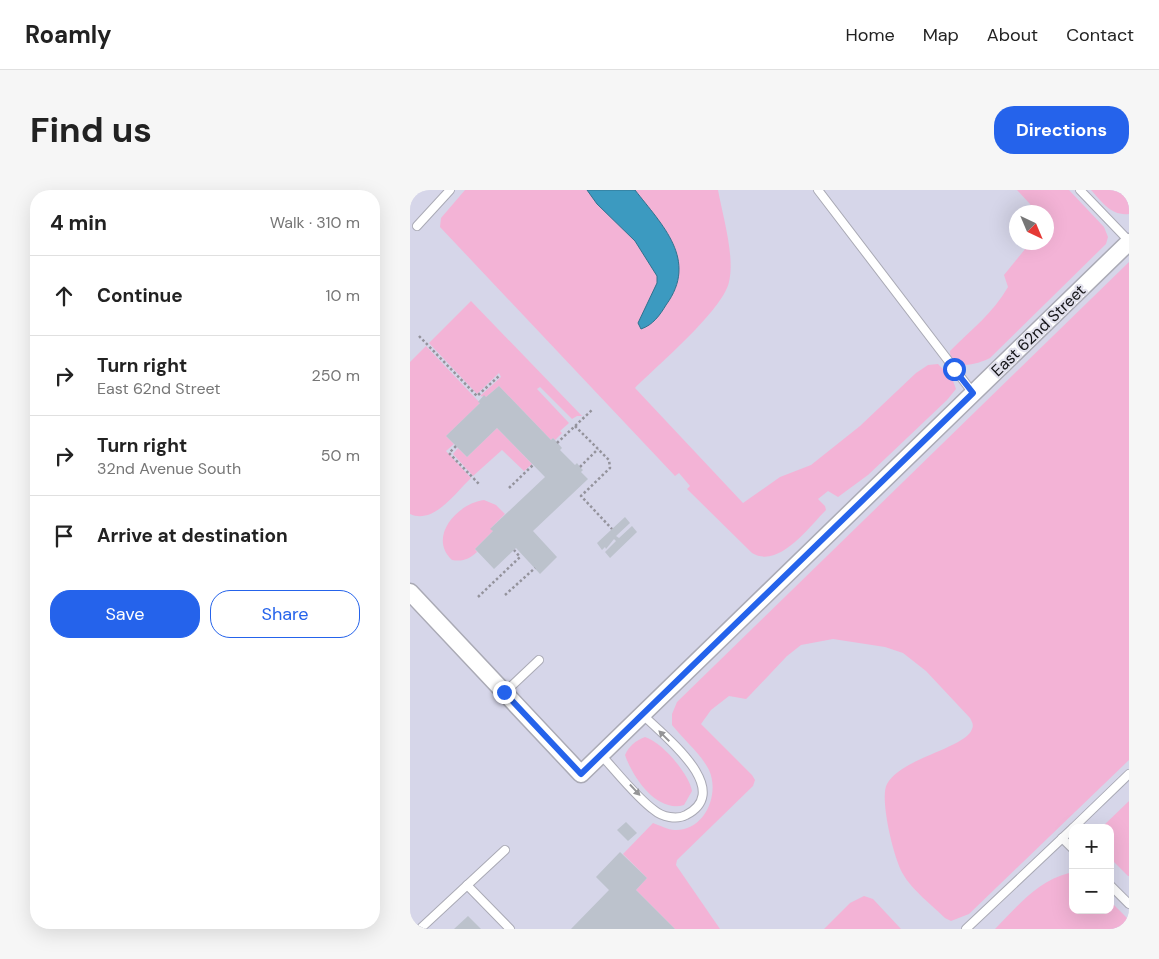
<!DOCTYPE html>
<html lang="en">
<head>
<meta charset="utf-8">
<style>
  :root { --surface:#fff; --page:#f6f6f6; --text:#222; --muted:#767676; --line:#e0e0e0; --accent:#2563eb }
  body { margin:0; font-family:"DM Sans",sans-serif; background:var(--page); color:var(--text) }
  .controls { position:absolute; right:15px; bottom:15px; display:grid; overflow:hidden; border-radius:10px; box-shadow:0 5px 20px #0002 }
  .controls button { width:45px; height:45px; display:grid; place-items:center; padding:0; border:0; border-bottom:1px solid var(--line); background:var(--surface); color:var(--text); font:25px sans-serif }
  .compass { position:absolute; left:599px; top:15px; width:45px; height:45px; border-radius:50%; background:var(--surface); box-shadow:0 5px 20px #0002; rotate:136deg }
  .stop { position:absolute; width:15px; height:15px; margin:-11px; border:4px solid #2563eb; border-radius:50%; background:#fff }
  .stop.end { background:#2563eb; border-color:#fff; box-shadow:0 1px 5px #0008 }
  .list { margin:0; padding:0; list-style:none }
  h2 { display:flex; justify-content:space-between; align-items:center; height:65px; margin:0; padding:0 20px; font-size:21px }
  h2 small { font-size:16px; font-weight:400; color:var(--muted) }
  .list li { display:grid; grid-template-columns:32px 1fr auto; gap:15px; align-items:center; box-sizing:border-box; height:80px; padding:0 20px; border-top:1px solid var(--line) }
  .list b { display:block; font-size:19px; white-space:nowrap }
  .list p { margin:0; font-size:16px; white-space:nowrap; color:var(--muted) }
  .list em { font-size:16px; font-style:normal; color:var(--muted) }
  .actions { display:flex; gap:10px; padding:15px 20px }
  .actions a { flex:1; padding:11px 0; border:1px solid var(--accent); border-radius:20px; text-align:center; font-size:18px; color:var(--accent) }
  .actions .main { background:var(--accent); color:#fff }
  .icon { flex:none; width:28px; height:28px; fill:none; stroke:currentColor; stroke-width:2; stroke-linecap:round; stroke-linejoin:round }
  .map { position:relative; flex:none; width:719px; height:739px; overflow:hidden; border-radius:20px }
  header { display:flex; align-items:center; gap:30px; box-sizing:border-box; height:70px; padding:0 25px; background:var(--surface); border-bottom:1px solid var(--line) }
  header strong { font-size:24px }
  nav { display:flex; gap:28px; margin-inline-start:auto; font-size:18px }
  .intro { display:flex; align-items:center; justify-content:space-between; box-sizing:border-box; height:120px; padding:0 30px }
  h1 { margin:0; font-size:35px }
  .button { padding:12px 22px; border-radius:20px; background:var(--accent); color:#fff; font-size:18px; font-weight:700 }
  main { display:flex; gap:30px; padding:0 30px }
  aside { flex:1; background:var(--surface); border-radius:20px; box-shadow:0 5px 20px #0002 }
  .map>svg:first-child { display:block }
  .built { fill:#d6d6e9; fill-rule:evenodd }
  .green { fill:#f3b3d6 }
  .water { fill:#3c9ac0; stroke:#30728e }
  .building { fill:#bcc2cc }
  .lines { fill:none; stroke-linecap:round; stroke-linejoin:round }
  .lane-casing { stroke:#aaaab5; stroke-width:10 }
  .street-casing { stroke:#aaaab5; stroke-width:19 }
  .path { stroke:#94939c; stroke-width:2.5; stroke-dasharray:2.5 2.5; stroke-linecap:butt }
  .lane { stroke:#fff; stroke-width:8 }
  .street { stroke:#fff; stroke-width:16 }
  .oneway { fill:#959597 }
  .route { stroke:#2563eb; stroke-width:6 }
  .labels { text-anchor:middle; stroke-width:4.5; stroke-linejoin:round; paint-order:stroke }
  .street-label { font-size:16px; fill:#141418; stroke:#e2e1ed }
</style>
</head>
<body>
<header>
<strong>Roamly</strong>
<nav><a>Home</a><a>Map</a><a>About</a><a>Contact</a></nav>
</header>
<div class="intro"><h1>Find us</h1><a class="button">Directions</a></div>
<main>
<aside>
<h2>4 min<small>Walk · 310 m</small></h2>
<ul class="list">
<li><svg class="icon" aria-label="ahead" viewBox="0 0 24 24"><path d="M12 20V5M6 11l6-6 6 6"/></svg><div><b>Continue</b></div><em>10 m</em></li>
<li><svg class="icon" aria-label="right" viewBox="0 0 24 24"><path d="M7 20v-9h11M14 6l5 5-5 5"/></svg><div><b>Turn right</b><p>East 62nd Street</p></div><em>250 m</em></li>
<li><svg class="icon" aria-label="right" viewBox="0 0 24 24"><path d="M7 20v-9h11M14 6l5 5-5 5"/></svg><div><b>Turn right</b><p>32nd Avenue South</p></div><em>50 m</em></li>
<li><svg class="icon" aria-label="arrive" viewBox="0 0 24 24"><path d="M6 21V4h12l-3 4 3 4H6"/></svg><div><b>Arrive at destination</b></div></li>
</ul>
<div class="actions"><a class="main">Save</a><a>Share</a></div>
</aside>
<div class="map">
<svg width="719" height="739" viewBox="0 0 719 739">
  <rect width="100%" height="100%" fill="#e2e1ed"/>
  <path class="built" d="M0 0H719V739H0ZM606 22H636V52H606ZM663 638H700V720H663Z"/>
  <g class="green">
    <path d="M55 0H308C313 27 325 66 319 92 313 120 247 176 225 198L333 313 370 287 401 275 450 236 506 183 518 175 528 174 542 188 546 199 537 210 458 285 428 307 418 301 408 309 415 316 416 320C398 338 369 379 342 363L277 299 280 296 269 283 265 286 30 37 31 28Z"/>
    <path d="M607 0H659L694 37 698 47 696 54 580 168C568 174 540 183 540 161 560 141 584 122 598 97L594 85 620 53 636 52V22H624L620 14Z"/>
    <path d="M681 0H719V24C701 26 692 12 681 0Z"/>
    <path d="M719 72V570L559 724 541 731 535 728C523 716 501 699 493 684 484 670 469 608 477 594 491 568 556 558 562 539 564 535 562 532 560 528L516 481 493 463 475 457 423 449 391 455 377 466 341 504 336 509 319 506 301 520 291 534 342 585 345 590 343 596 267 670 266 675 310 739H265L226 700 237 688 213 664 243 633C249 635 258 640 265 640 295 641 310 604 299 580 291 564 273 549 262 535V524L267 512Z"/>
    <path d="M61 111 172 226H167L162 229 130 197 127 199 159 233 150 241 152 243 145 250 143 248 141 250 89 196 76 207 70 206 91 187 89 183 67 204 19 153Z"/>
    <path d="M16 156 70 213 36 246 44 254 36 261 61 288C46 302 24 335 0 324V172Z"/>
    <path d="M87 238 122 274 114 281 92 260 63 286 43 264 48 258 57 267Z"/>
    <path d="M74 310 86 315 95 324 81 338 83 341 65 359 67 362C59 369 53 372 42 370 17 347 48 313 74 310Z"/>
    <path d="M235 547C252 552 279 584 282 601L274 615C247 623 223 588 215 565 219 556 225 551 235 547Z"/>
    <path d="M719 611V686H718L700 668V638H691Z"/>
    <path d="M659 683 663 684V720H700V711L719 730V739H585C607 717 627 691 659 683Z"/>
    <path d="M454 706 463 709 491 739H414L440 713Z"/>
  </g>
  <path class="water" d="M177 0H225C252 35 289 70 256 115 250 125 243 135 231 139L228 133 247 93V86L225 51 187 14Z"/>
  <g class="building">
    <path d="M89 196 141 250 143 248 145 250 152 258 150 260 165 275 167 273 170 277 173 280 171 282 178 289 123 341 147 367 130 384 106 358 84 379 65 359 83 341 80 339 135 287 87 238 57 267 36 246 70 213 68 212 74 205 76 207Z"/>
    <path d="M215 327 220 333 206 346 209 348 222 336 227 342 200 368 195 362 206 351 204 349 196 359 195 357 192 360 187 353Z"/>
    <path d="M216 632 227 643 218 651 207 640Z"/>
    <path d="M210 662 237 688 226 700 265 739H161L199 700 186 687Z"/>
    <path d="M58 726 71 739H44Z"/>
  </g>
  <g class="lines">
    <defs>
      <g id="lane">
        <path d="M408 0 563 203"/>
        <path d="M670 0 719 51"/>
        <path d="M7 36 40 0"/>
        <path d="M95 502 129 470"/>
        <path d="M191 565C206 581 227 608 244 620 252 627 267 630 276 625 325 600 253 545 233 525"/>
        <path d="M663 638 719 584"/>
        <path d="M652 648 663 659"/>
        <path d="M57 695 100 739"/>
        <path d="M700 695 719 714"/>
        <path d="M10 739 95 660"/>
        <path d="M556 739 663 638"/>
      </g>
      <path id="street" d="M0 402 171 584 719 52"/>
    </defs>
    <use href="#lane" class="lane-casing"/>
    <use href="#street" class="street-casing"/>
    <g class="path">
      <path d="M9 146 67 206 89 186"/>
      <path d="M165 236 199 270 200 278 171 306 202 339"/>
      <path d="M147 253 183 219"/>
      <path d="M46 256 39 263 69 294"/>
      <path d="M170 277 188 259"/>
      <path d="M99 298 123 275"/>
      <path d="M95 405 125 378"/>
      <path d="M68 407 110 367 104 360"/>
    </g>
    <use href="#lane" class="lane"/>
    <use href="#street" class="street"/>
  </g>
  <defs><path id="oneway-solid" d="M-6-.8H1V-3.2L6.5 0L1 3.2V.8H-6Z" transform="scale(1.25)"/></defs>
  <g class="oneway">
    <use href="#oneway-solid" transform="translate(254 546) rotate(-135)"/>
    <use href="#oneway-solid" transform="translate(225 600) rotate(47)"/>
  </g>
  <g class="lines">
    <path class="route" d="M94 502 171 584 563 203 544 179"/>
  </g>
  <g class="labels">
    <g class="street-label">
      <text transform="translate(628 140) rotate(-44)" y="6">East 62nd Street</text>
    </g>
  </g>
</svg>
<div class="controls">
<button>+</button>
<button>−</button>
</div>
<svg class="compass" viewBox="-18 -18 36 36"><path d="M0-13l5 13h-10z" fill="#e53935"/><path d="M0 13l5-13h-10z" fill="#767676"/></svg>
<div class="stop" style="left:544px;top:179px"></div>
<div class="stop end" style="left:94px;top:502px"></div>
</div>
</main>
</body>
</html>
